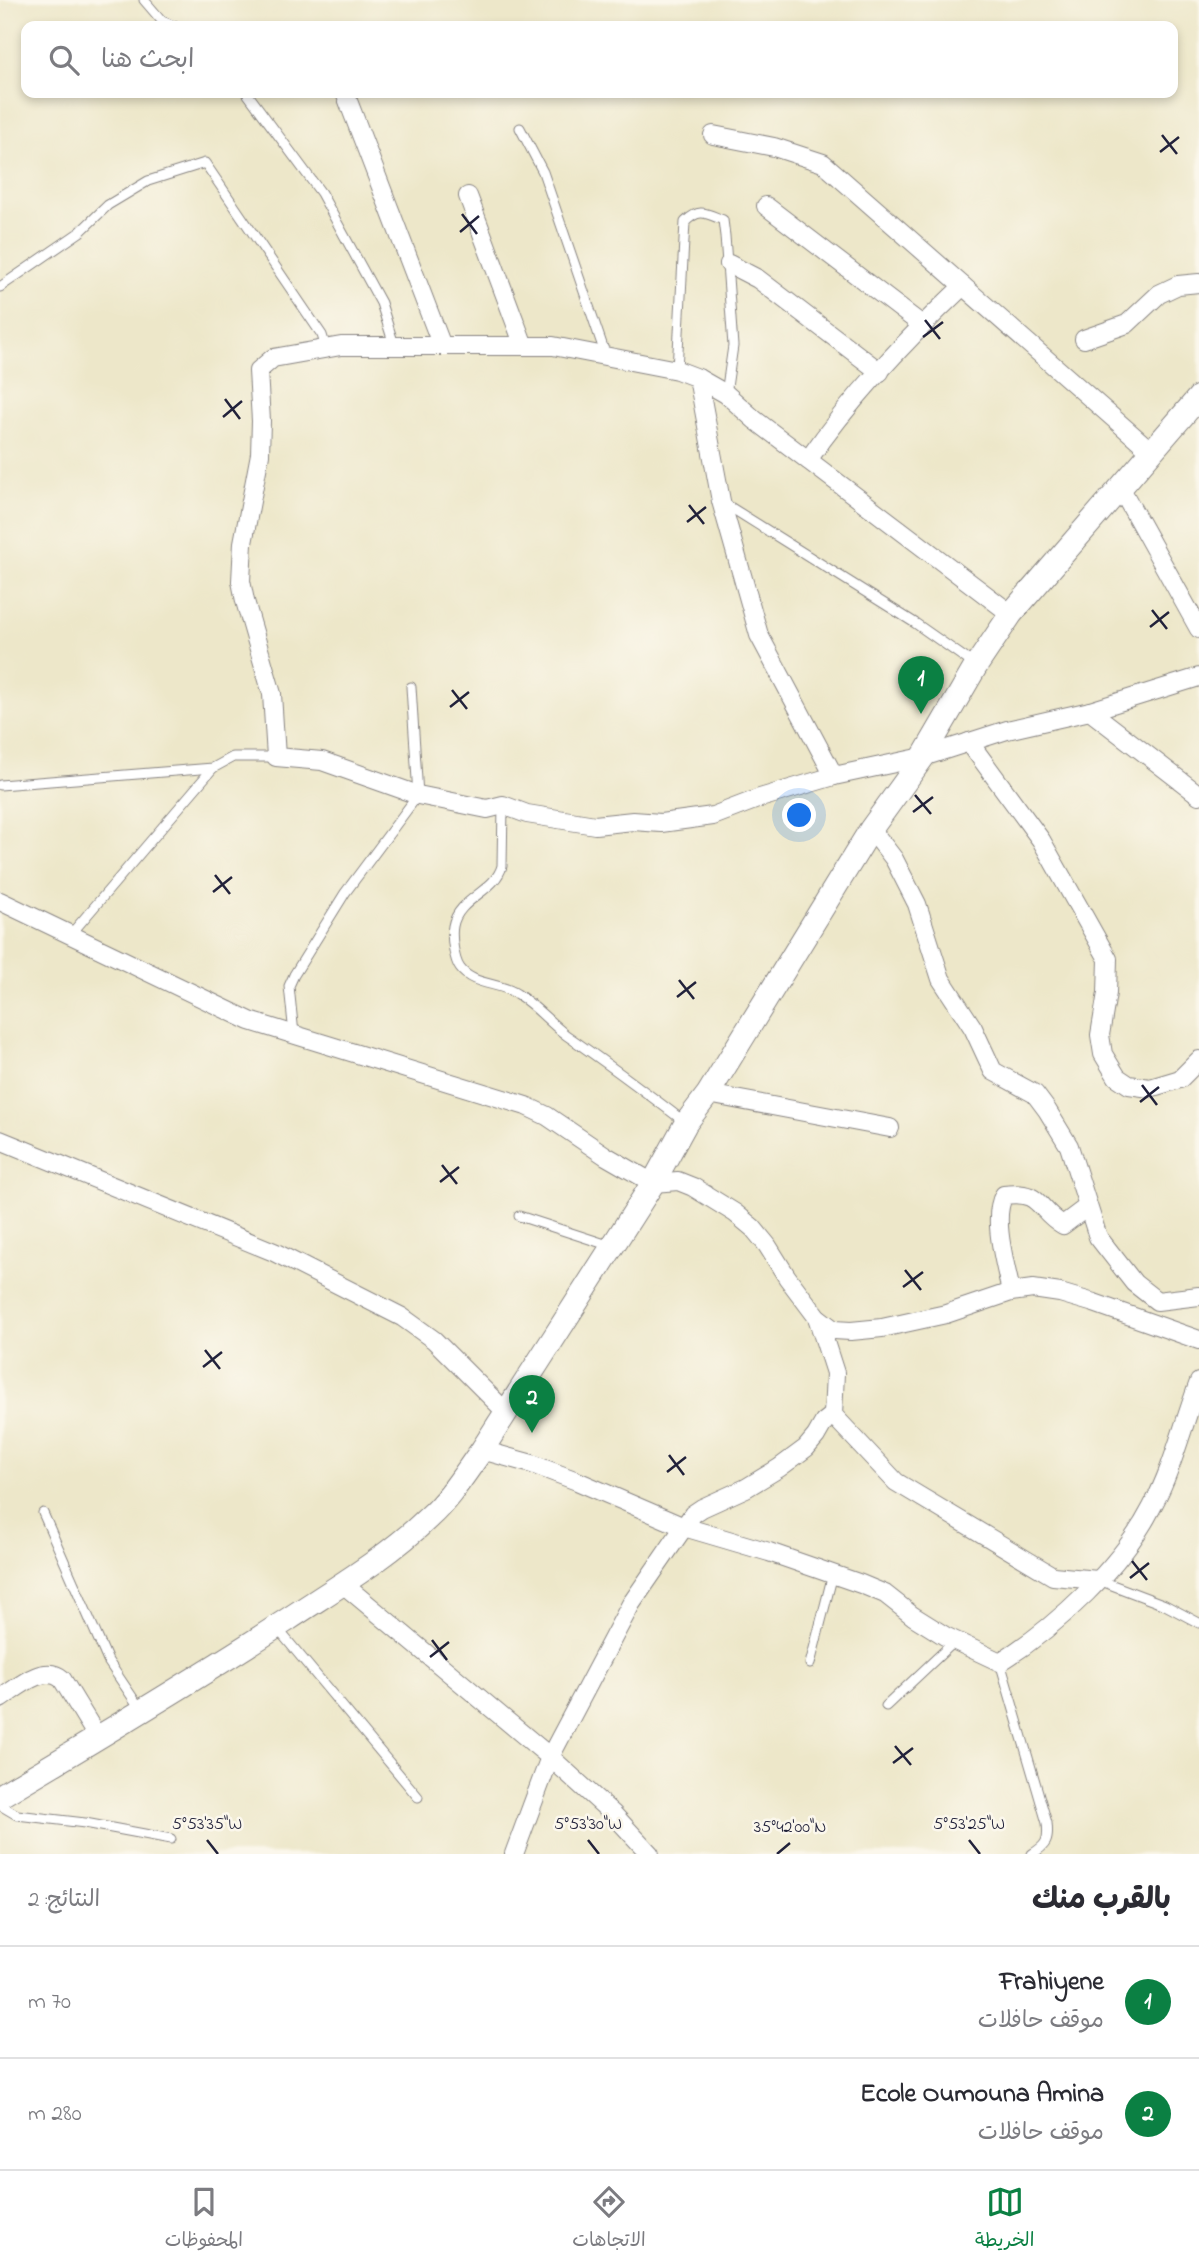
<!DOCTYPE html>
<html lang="ar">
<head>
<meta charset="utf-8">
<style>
  :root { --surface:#fff; --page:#f7f7f7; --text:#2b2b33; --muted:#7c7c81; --line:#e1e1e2; --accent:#0b8043 }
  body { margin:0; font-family:"Indie Flower","Playpen Sans Arabic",sans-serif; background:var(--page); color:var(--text); direction:rtl }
  .you { position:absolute; left:800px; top:816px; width:24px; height:24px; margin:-18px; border:5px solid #fff; border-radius:50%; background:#1a73e8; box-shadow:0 0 0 10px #1a73e833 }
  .badge { display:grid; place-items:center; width:46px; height:46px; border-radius:50%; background:var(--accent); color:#fff; font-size:23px; font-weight:700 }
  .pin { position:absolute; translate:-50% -58px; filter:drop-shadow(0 2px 4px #0008) }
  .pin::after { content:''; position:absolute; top:37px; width:24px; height:21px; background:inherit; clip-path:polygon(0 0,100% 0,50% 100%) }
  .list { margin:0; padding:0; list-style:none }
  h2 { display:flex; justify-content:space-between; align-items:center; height:91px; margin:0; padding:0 28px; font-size:30px }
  h2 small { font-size:23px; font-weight:400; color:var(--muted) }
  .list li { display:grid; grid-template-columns:46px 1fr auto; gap:21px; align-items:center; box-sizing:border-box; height:112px; padding:0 28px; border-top:2px solid var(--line) }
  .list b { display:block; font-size:26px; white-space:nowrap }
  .list p { margin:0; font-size:23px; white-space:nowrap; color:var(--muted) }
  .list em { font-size:23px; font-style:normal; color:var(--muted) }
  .icon { flex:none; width:38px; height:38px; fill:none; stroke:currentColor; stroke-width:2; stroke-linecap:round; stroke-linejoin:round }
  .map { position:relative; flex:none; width:1199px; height:1854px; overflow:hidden; direction:ltr }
  .search { position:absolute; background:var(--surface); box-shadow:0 4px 10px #0003; left:21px; right:21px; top:21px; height:77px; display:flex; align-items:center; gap:18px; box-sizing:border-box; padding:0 24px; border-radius:14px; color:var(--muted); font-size:26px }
  .sheet { height:315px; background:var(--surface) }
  nav { display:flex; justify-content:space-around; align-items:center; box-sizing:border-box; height:98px; border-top:2px solid var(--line); background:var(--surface); font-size:19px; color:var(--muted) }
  nav a { display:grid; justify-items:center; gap:4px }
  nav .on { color:var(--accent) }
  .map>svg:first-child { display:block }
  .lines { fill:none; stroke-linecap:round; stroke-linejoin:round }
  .service-casing { stroke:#888482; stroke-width:11 }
  .minor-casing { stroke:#888482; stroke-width:20 }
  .tertiary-casing { stroke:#888482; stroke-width:25 }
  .service { stroke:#fff; stroke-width:9 }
  .minor { stroke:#fff; stroke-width:18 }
  .tertiary { stroke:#fff; stroke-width:23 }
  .ticks { fill:none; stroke:#22223b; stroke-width:2.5 }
  .ticks-label { font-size:18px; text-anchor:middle; fill:#22223b; stroke:#fbf7ec; stroke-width:5; stroke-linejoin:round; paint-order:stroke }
</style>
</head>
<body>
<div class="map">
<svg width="1199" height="1854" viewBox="0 0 1199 1854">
  <rect width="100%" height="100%" fill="#fbf7ec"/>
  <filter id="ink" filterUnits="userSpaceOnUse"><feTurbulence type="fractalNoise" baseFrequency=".0143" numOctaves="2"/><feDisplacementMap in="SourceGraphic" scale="14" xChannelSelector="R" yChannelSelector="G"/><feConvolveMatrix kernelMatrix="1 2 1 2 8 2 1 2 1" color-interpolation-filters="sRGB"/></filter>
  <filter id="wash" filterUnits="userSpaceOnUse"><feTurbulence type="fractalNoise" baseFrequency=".00686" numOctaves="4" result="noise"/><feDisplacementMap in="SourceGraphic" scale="28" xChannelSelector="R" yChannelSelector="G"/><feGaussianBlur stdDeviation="1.57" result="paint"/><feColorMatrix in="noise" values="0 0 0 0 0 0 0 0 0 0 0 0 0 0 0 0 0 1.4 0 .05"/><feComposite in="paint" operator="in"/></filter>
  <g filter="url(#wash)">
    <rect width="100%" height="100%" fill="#ede7c9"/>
  </g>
  <g filter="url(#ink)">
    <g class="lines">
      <defs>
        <g id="service">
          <path d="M144 0 162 21 174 26"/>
          <path d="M247 93 321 193 381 303 394 345"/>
          <path d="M520 128 543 172 606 356"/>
          <path d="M0 287 80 232 108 205 148 181 205 163 322 335 326 348"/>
          <path d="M677 370 685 222C700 208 705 213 723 220L725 236 733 346 726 394"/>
          <path d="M722 502 915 623 975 665"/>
          <path d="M0 785 213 768 233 757H276"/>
          <path d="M503 805 502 866C495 892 458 898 453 926 451 936 454 960 460 968 473 986 500 982 517 994 535 1005 549 1022 566 1035 607 1063 647 1093 686 1123"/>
          <path d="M71 934 213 768"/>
          <path d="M294 1034 289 986 294 975 345 893 418 795 411 687"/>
          <path d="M519 1216 611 1246"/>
          <path d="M43 1513 108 1661 141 1710"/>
          <path d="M1099 1580 1165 1605 1199 1623"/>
          <path d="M277 1628 418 1797"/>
          <path d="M1000 1662 1047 1823C1049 1840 1047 1845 1032 1854"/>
          <path d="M810 1664 833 1574"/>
          <path d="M886 1706 955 1641"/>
          <path d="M0 1805 17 1815 85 1823 171 1839"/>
        </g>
        <g id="minor">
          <path d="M345 93 442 346"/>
          <path d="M713 135 774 147 823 163 1152 452"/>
          <path d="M468 196 524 346"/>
          <path d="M766 206 922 325"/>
          <path d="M729 264 758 279 880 372"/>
          <path d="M1084 339 1127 324 1159 294 1178 285 1199 283"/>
          <path d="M698 378 721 501 759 635 834 776"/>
          <path d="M808 460C852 396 907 339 963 286"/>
          <path d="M1120 487 1199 629"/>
          <path d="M1011 614 755 420 726 394 698 378 677 370 553 346H341L273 358 258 371 261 421 260 454 243 543 241 581 245 601 272 694 276 757 322 761 418 795 487 809 503 805 527 814 595 825 633 821 661 823 713 816 760 798 834 776 923 757 1007 730 1090 711 1199 677"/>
          <path d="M1090 711 1199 795"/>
          <path d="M969 742 1041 840 1108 959 1107 993 1100 1035 1103 1054 1117 1077 1129 1085 1150 1088 1180 1079 1199 1060"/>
          <path d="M871 829 894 859 917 904 941 979 973 1028 993 1071 1035 1094 1047 1110 1069 1146 1098 1237 1134 1283 1157 1301 1199 1296"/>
          <path d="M0 901 250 1021 526 1106 547 1116 606 1156 653 1183 678 1181 693 1187 735 1213 753 1228 767 1245 787 1277 817 1317 834 1330 851 1331 882 1328 946 1314 1011 1292 1033 1289 1060 1293 1094 1303 1199 1340"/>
          <path d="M708 1094 890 1128"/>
          <path d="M0 1140 274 1252 402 1317 434 1340 505 1411"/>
          <path d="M1011 1292C1006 1266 991 1218 1004 1195 1042 1190 1036 1209 1063 1225L1087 1207"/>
          <path d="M817 1317 835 1373 833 1415 896 1482 1053 1576 1098 1580"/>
          <path d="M482 1450 532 1464 577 1481 684 1527 769 1552 861 1584 885 1594 913 1616 945 1636 1000 1662C1056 1627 1122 1566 1152 1507 1173 1468 1183 1424 1199 1382"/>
          <path d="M343 1584 550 1757 514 1854"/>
          <path d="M0 1699C17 1688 44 1663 62 1679L98 1738"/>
          <path d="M650 1854 614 1815 550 1757 631 1604 693 1514 702 1508 746 1488 779 1468 806 1448 816 1436 824 1422 833 1415"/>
        </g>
        <path id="tertiary" d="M0 1796C96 1739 193 1681 287 1620 335 1588 387 1558 429 1517 450 1498 465 1473 482 1450L653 1183 686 1123 708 1094 871 829 923 757 976 666 1011 614 1199 397"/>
      </defs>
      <use href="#service" class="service-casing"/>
      <use href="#minor" class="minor-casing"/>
      <use href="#tertiary" class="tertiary-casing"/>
      <use href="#service" class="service"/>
      <use href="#minor" class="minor"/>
      <use href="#tertiary" class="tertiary"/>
    </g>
  </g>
  <path class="ticks" d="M1162 135 1177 154M1160 152 1179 137M462 214 477 234M460 232 479 216M925 320 940 339M923 337 943 322M225 399 240 419M223 417 242 401M689 505 704 524M687 522 706 507M1152 610 1167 629M1150 627 1169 612M452 690 467 709M450 707 469 692M915 795 931 814M913 812 933 797M215 875 230 894M213 892 232 877M679 980 694 999M677 997 696 982M1142 1085 1157 1105M1140 1102 1159 1087M442 1165 457 1184M440 1182 459 1167M905 1270 921 1290M903 1287 923 1272M205 1350 220 1369M203 1367 222 1352M669 1455 684 1475M667 1472 686 1457M1132 1561 1147 1580M1130 1578 1149 1563M432 1640 447 1660M430 1657 449 1642M895 1746 911 1765M893 1763 913 1748M207 1840 218 1854M588 1840 599 1854M969 1840 980 1854M777 1854 790 1843"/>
  <g class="ticks-label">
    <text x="207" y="1829">5°53'35"W</text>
    <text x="588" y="1829">5°53'30"W</text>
    <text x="969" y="1829">5°53'25"W</text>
    <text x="790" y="1832">35°42'00"N</text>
  </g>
</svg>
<div class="you"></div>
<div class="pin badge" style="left:921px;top:714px">1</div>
<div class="pin badge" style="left:532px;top:1433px">2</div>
<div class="search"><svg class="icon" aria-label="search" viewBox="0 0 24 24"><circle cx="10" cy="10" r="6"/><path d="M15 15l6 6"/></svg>ابحث هنا</div>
</div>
<section class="sheet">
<h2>بالقرب منك<small>النتائج: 2</small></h2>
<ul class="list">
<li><span class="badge">1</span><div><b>Frahiyene</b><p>موقف حافلات</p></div><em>70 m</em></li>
<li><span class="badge">2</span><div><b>Ecole Oumouna Amina</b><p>موقف حافلات</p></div><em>280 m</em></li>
</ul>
</section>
<nav>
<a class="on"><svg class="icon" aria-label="map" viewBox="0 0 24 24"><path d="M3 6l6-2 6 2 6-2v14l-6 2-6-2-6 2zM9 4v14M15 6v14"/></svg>الخريطة</a>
<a><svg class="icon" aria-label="directions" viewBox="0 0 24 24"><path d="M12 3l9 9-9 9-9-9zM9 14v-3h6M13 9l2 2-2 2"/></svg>الاتجاهات</a>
<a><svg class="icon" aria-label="saved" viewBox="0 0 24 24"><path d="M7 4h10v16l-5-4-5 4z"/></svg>المحفوظات</a>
</nav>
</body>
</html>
